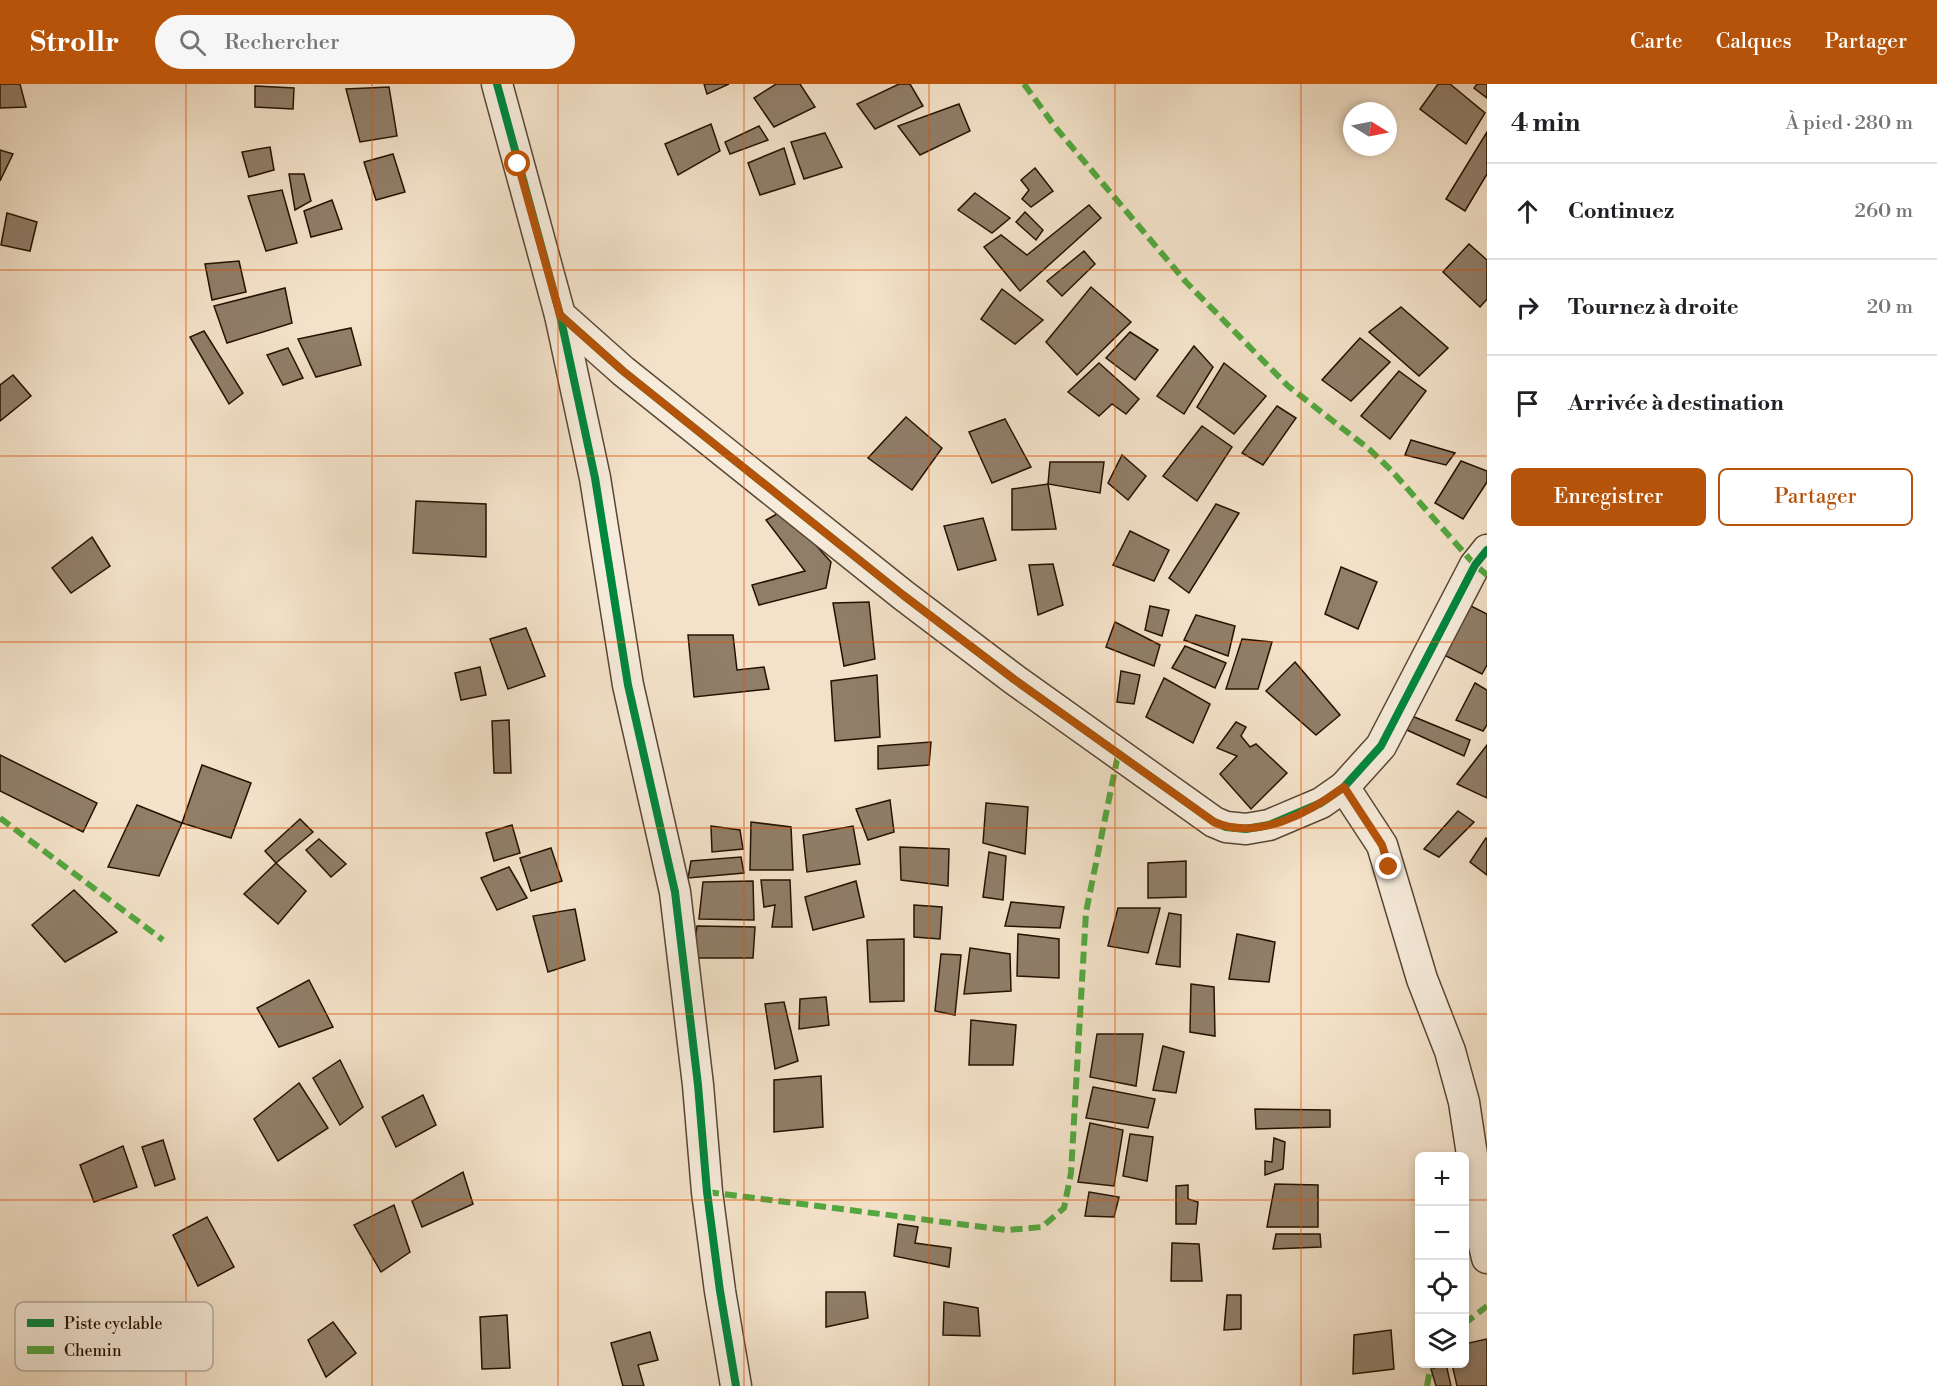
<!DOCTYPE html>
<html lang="fr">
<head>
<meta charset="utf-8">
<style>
  :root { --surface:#fff; --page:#f6f6f6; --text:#202124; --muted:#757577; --line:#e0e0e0; --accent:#b45309 }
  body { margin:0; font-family:"Libre Bodoni",serif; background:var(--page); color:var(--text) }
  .controls { position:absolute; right:18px; bottom:18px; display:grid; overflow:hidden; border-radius:9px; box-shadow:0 3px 9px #0003 }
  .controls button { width:54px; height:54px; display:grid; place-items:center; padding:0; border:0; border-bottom:2px solid var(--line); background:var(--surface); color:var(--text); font:30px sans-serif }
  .compass { position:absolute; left:1343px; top:18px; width:54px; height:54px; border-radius:50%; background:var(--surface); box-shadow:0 3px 9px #0003; rotate:100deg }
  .stop { position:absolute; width:18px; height:18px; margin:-14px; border:4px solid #b45309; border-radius:50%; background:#fff }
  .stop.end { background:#b45309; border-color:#fff; box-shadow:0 2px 6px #0008 }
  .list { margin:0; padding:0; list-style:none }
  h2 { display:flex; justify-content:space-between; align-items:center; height:78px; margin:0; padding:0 24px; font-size:26px }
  h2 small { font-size:20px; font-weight:400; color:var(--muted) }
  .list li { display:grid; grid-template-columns:39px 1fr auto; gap:18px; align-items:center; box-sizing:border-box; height:96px; padding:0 24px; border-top:2px solid var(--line) }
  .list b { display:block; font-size:22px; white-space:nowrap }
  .list em { font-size:20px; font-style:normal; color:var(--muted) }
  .actions { display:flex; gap:12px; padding:18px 24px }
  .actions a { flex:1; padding:14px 0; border:2px solid var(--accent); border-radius:9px; text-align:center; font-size:21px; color:var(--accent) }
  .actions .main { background:var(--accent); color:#fff }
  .icon { flex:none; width:33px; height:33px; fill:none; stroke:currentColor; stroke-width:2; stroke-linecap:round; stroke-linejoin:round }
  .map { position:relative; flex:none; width:1487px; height:1302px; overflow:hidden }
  header { display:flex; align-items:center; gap:36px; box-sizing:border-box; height:84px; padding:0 30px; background:var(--accent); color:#fff }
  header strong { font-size:28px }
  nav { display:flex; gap:33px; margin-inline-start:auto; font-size:21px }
  .search { width:420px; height:54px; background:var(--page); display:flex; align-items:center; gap:15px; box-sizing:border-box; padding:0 21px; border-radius:33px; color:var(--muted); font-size:22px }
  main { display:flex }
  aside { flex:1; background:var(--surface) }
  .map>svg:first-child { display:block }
  .building { fill:#907e69; stroke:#241201; stroke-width:1.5 }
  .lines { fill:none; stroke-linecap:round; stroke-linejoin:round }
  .street-casing { stroke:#584633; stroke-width:33 }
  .street { stroke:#f7ecdc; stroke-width:30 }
  .quiet { stroke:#53a840; stroke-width:6; stroke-dasharray:12 6; stroke-linecap:butt }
  .cycleway-casing { stroke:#f7ecdc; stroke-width:11 }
  .cycleway { stroke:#00873e; stroke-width:8 }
  .route { stroke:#b45309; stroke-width:8 }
  .grid { fill:none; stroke:#de550b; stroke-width:1.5; stroke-opacity:0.55 }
  .key { fill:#f7ecdc; stroke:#b8ab9a; stroke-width:1.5 }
  .key-label { font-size:16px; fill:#241201 }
</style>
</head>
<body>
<header>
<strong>Strollr</strong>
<div class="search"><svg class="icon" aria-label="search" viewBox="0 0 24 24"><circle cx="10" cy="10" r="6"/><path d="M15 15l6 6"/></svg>Rechercher</div>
<nav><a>Carte</a><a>Calques</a><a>Partager</a></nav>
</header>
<main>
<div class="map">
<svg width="1487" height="1302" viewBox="0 0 1487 1302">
  <rect width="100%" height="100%" fill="#f3e2c9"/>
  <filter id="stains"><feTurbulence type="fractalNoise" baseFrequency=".00333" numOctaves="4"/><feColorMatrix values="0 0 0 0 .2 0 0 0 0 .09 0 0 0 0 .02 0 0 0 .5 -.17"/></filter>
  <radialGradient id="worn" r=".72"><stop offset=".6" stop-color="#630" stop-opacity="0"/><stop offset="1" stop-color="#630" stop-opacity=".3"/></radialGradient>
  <g class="building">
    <path d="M0 0H20L26 23 0 24Z"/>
    <path d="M704 0H729L707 10Z"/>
    <path d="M776 0H800L815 23 774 43 754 14Z"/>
    <path d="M899 0H910L923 22 875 45 857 20Z"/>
    <path d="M1438 0H1450L1485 29 1466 60 1420 25Z"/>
    <path d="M1477 0H1487V14L1474 4Z"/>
    <path d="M255 2 294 4 293 25 255 23Z"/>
    <path d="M389 3 397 52 360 58 346 5Z"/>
    <path d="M959 20 970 47 920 71 898 42Z"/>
    <path d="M711 40 720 67 678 91 665 60Z"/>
    <path d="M759 42 768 56 730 70 725 58Z"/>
    <path d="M1487 48V90L1465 127 1446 115Z"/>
    <path d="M825 49 842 83 804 95 791 58Z"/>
    <path d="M270 63 274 86 249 93 242 68Z"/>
    <path d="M784 64 795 100 760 111 748 79Z"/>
    <path d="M0 66 13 70 0 97Z"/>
    <path d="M393 70 405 108 376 116 364 78Z"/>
    <path d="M1035 84 1053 107 1031 123 1022 115 1029 106 1021 96Z"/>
    <path d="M289 90H304L311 117 295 126Z"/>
    <path d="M282 106 297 159 266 167 248 112Z"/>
    <path d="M975 109 1010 134 992 149 958 126Z"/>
    <path d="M332 116 342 145 311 153 304 127Z"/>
    <path d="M1089 121 1101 134 1020 207 984 163 1001 151 1027 171Z"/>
    <path d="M1025 128 1043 146 1036 156 1016 138Z"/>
    <path d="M7 129 37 138 30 167 1 161Z"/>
    <path d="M1469 160 1487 176V215L1480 223 1443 188Z"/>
    <path d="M1084 167 1095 180 1062 212 1047 197Z"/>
    <path d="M239 177 246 208 212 216 205 180Z"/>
    <path d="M1091 203 1131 238 1077 291 1046 258Z"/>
    <path d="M285 204 292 239 227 259 214 222Z"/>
    <path d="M1002 205 1043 236 1015 260 981 235Z"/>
    <path d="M1401 223 1448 264 1419 292 1369 248Z"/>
    <path d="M351 244 361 281 316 293 298 255Z"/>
    <path d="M204 247 243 309 229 320 190 253Z"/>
    <path d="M1130 248 1158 266 1135 296 1106 274Z"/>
    <path d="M1360 254 1390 278 1351 317 1322 296Z"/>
    <path d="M1194 262 1213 283 1184 330 1157 312Z"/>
    <path d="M288 264 303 294 283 301 267 271Z"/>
    <path d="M1099 279 1139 315 1126 330 1112 320 1099 332 1068 308Z"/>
    <path d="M1224 279 1266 312 1234 350 1197 323Z"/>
    <path d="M1399 287 1426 307 1390 355 1361 332Z"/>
    <path d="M13 291 31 312 0 337V301Z"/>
    <path d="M1277 322 1296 334 1263 381 1242 369Z"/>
    <path d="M906 333 942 364 912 406 868 374Z"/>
    <path d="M1005 335 1031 383 992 399 969 348Z"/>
    <path d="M1202 342 1232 363 1197 417 1163 392Z"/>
    <path d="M1411 356 1455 369 1446 381 1405 371Z"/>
    <path d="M1122 371 1146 392 1128 416 1108 399Z"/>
    <path d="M1461 377 1487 387V398L1463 435 1435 419Z"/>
    <path d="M1050 378H1104L1100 409 1048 400Z"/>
    <path d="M1048 400 1056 445 1012 446V405Z"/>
    <path d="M416 417 486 420V473L413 469Z"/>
    <path d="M1216 420 1239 429 1189 509 1169 494Z"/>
    <path d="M784 426 831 478 826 504 759 521 752 501 805 487 766 436Z"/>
    <path d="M983 434 996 476 958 486 944 442Z"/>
    <path d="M1130 447 1169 466 1154 497 1113 481Z"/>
    <path d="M92 453 110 482 71 509 52 484Z"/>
    <path d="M1053 480 1063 521 1038 531 1029 481Z"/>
    <path d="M1341 483 1377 498 1358 545 1325 530Z"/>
    <path d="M869 518 875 575 844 582 833 519Z"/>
    <path d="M1467 520 1487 530V581L1482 590 1442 570Z"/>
    <path d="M1150 522 1169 526 1162 552 1145 546Z"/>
    <path d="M1196 531 1235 542 1228 572 1184 556Z"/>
    <path d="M1115 538 1160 561 1154 582 1106 563Z"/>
    <path d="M526 544 545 592 508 605 490 555Z"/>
    <path d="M688 551H733L737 586 764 583 769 605 694 613Z"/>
    <path d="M1242 555 1272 558 1258 605H1226Z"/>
    <path d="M1185 562 1226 579 1215 604 1172 584Z"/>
    <path d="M1295 578 1340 631 1316 651 1266 607Z"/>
    <path d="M480 583 486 611 461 616 455 589Z"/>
    <path d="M1121 587 1140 591 1134 620 1117 618Z"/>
    <path d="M877 591 880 653 835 657 831 597Z"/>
    <path d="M1164 594 1210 620 1193 659 1146 633Z"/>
    <path d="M1475 599 1487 606V641L1483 647 1456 636Z"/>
    <path d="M1412 632 1470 656 1464 672 1407 646Z"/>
    <path d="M509 636 511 689H494L492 637Z"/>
    <path d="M1236 638 1246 643 1241 652 1250 663 1256 660 1287 689 1251 725 1220 690 1237 672 1217 664Z"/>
    <path d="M931 658 929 681 878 685V662Z"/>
    <path d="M1487 661V714L1457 700Z"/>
    <path d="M0 671 97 719 83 748 0 707Z"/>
    <path d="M202 681 251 699 231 754 182 739Z"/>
    <path d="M890 716 894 748 868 756 856 725Z"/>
    <path d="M986 719 1028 723 1025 770 983 759Z"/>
    <path d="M137 721 182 739 159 792 108 783Z"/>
    <path d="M1458 727 1474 738 1439 773 1424 765Z"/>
    <path d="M300 735 313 748 276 779 265 767Z"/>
    <path d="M751 738 791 743 793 786H750Z"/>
    <path d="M512 741 520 769 494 777 486 749Z"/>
    <path d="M711 742 740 746 743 765 712 768Z"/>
    <path d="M853 742 860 780 807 788 803 751Z"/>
    <path d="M1486 754 1487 755V791L1470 778Z"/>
    <path d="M319 755 346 780 331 793 306 766Z"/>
    <path d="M900 763 949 765 948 802 901 796Z"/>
    <path d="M551 764 562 797 531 807 520 774Z"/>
    <path d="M989 768 1006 772 1003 816 983 813Z"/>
    <path d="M741 773 744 789 688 794 691 777Z"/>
    <path d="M1186 777V813L1148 814V779Z"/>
    <path d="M276 779 306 807 278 840 244 810Z"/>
    <path d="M509 783 527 814 497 826 481 794Z"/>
    <path d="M761 796H790L792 843H772L775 821 764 823Z"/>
    <path d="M753 797 754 836 699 835 703 798Z"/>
    <path d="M856 797 864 833 813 846 805 813Z"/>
    <path d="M74 806 117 848 65 878 32 841Z"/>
    <path d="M1011 818 1064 823 1060 844 1005 842Z"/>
    <path d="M914 821 942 823 940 855 914 853Z"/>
    <path d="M1118 824H1160L1148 869 1108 862Z"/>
    <path d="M575 825 585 876 548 888 533 832Z"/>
    <path d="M1169 829 1181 831 1180 883 1156 880Z"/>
    <path d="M697 842 755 843 753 874H693Z"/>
    <path d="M1018 850 1059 855V894L1017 892Z"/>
    <path d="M1237 850 1275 858 1269 898 1229 895Z"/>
    <path d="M904 855V917L870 918 867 856Z"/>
    <path d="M970 864 1010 870 1011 907 964 910Z"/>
    <path d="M941 870 961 871 955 931 935 927Z"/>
    <path d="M309 896 333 943 279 963 257 924Z"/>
    <path d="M1191 900 1214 903 1215 952 1190 948Z"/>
    <path d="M826 913 829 941 799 945 800 915Z"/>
    <path d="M784 918 798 977 775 985 765 920Z"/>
    <path d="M971 936 1016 941 1013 981H969Z"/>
    <path d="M1097 950H1143L1136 1002 1090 993Z"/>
    <path d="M1163 962 1184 968 1176 1009 1153 1006Z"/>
    <path d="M340 976 363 1023 340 1041 313 994Z"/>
    <path d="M821 992 823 1043 774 1048V996Z"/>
    <path d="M299 999 328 1044 278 1077 254 1035Z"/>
    <path d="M1093 1003 1155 1015 1148 1044 1086 1034Z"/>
    <path d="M423 1011 436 1041 396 1063 382 1033Z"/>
    <path d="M1255 1025 1330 1026V1043L1256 1045Z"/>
    <path d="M1090 1039 1123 1046 1114 1102 1078 1098Z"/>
    <path d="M1130 1050 1153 1053 1147 1097 1123 1092Z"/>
    <path d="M1274 1054 1285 1058 1283 1085 1265 1091V1077L1272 1078Z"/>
    <path d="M163 1056 175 1095 155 1102 142 1063Z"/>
    <path d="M123 1062 137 1103 94 1118 80 1081Z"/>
    <path d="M463 1088 473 1120 422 1143 412 1117Z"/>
    <path d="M1275 1100 1318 1101V1143H1267Z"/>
    <path d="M1188 1101V1115L1198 1118 1196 1140H1176V1102Z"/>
    <path d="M1089 1108 1119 1113 1114 1133 1085 1132Z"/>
    <path d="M394 1121 410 1168 381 1188 354 1141Z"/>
    <path d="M207 1133 234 1183 198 1202 173 1151Z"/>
    <path d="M898 1140 918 1143 915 1159 951 1164 949 1183 894 1172Z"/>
    <path d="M1276 1150H1320L1321 1163 1273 1165Z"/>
    <path d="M1172 1159 1199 1160 1202 1197H1171Z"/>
    <path d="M826 1208H865L868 1234 826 1243Z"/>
    <path d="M1227 1211H1241V1245L1224 1246Z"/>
    <path d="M944 1218 978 1224 980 1252 943 1251Z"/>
    <path d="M507 1231 510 1284 482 1285 480 1233Z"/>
    <path d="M333 1238 356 1269 326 1293 308 1256Z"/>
    <path d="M1391 1246 1394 1285 1353 1290 1354 1251Z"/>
    <path d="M650 1248 658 1276 638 1281 644 1302H623L611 1259Z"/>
    <path d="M1487 1255V1302H1457L1452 1280H1464V1260Z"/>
    <path d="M1446 1280 1451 1302H1436L1431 1285Z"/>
  </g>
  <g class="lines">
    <defs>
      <g id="street">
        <path d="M497 0 560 231 595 394 628 601 675 808 698 1001 707 1108 720 1207 736 1302"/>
        <path d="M560 231 623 287 903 511 1015 596 1214 738 1226 743 1246 745 1269 741 1321 719 1344 703 1381 662 1475 481 1487 466"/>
        <path d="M1344 703 1382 761 1422 895 1450 967 1464 1018 1474 1084 1482 1153 1487 1174"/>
      </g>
    </defs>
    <use href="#street" class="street-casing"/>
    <use href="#street" class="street"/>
    <g class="quiet">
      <path d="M1024 0 1056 44 1186 198 1288 302 1369 365 1391 386 1475 481 1487 491"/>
      <path d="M0 734 163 856"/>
      <path d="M707 1108 1007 1146 1042 1143 1064 1124 1071 1089 1086 828 1118 671"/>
      <path d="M1464 1240 1487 1222"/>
      <path d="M1427 1302 1431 1280"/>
    </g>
    <defs>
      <g id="cycleway">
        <path d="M497 0 560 231 595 394 628 601 675 808 698 1001 707 1108 720 1207 736 1302"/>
        <path d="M560 231 623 287 903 511 1015 596 1214 738 1226 743 1246 745 1269 741 1321 719 1344 703 1381 662 1475 481 1487 466"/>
      </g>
    </defs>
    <use href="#cycleway" class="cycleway-casing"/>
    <use href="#cycleway" class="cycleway"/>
  </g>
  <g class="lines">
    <path class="route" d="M518 80 560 231 623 287 903 511 1015 596 1214 738C1257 757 1309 729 1344 703L1382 761 1389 783"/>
  </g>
  <path class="grid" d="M186 0V1302M372 0V1302M558 0V1302M744 0V1302M929 0V1302M1115 0V1302M1301 0V1302M0 186H1487M0 372H1487M0 558H1487M0 744H1487M0 930H1487M0 1116H1420M1464 1116H1487"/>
  <rect x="15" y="1218" width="198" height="69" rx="9" class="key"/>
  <rect x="27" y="1235" width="27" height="8" fill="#00873e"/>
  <rect x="27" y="1262" width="27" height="8" fill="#53a840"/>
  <g class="key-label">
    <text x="64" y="1245">Piste cyclable</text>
    <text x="64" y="1272">Chemin</text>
  </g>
  <rect width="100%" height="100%" filter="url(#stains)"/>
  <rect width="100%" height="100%" fill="url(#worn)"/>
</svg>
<div class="controls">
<button>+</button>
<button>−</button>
<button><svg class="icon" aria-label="locate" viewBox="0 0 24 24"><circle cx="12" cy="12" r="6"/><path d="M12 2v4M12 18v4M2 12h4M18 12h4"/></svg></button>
<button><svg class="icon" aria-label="layers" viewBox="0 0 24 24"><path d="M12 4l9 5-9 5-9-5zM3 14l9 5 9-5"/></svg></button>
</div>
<svg class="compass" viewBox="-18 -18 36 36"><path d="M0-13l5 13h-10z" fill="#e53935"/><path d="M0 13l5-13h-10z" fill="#757577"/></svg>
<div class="stop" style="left:518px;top:80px"></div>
<div class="stop end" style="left:1389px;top:783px"></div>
</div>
<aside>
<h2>4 min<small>À pied · 280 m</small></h2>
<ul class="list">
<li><svg class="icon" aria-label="ahead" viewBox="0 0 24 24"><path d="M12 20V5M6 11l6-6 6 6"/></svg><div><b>Continuez</b></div><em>260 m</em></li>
<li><svg class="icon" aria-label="right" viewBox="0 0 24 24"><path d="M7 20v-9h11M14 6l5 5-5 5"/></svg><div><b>Tournez à droite</b></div><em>20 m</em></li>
<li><svg class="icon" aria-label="arrive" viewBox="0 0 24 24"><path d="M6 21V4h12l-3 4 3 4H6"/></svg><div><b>Arrivée à destination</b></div></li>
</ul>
<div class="actions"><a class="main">Enregistrer</a><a>Partager</a></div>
</aside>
</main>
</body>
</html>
